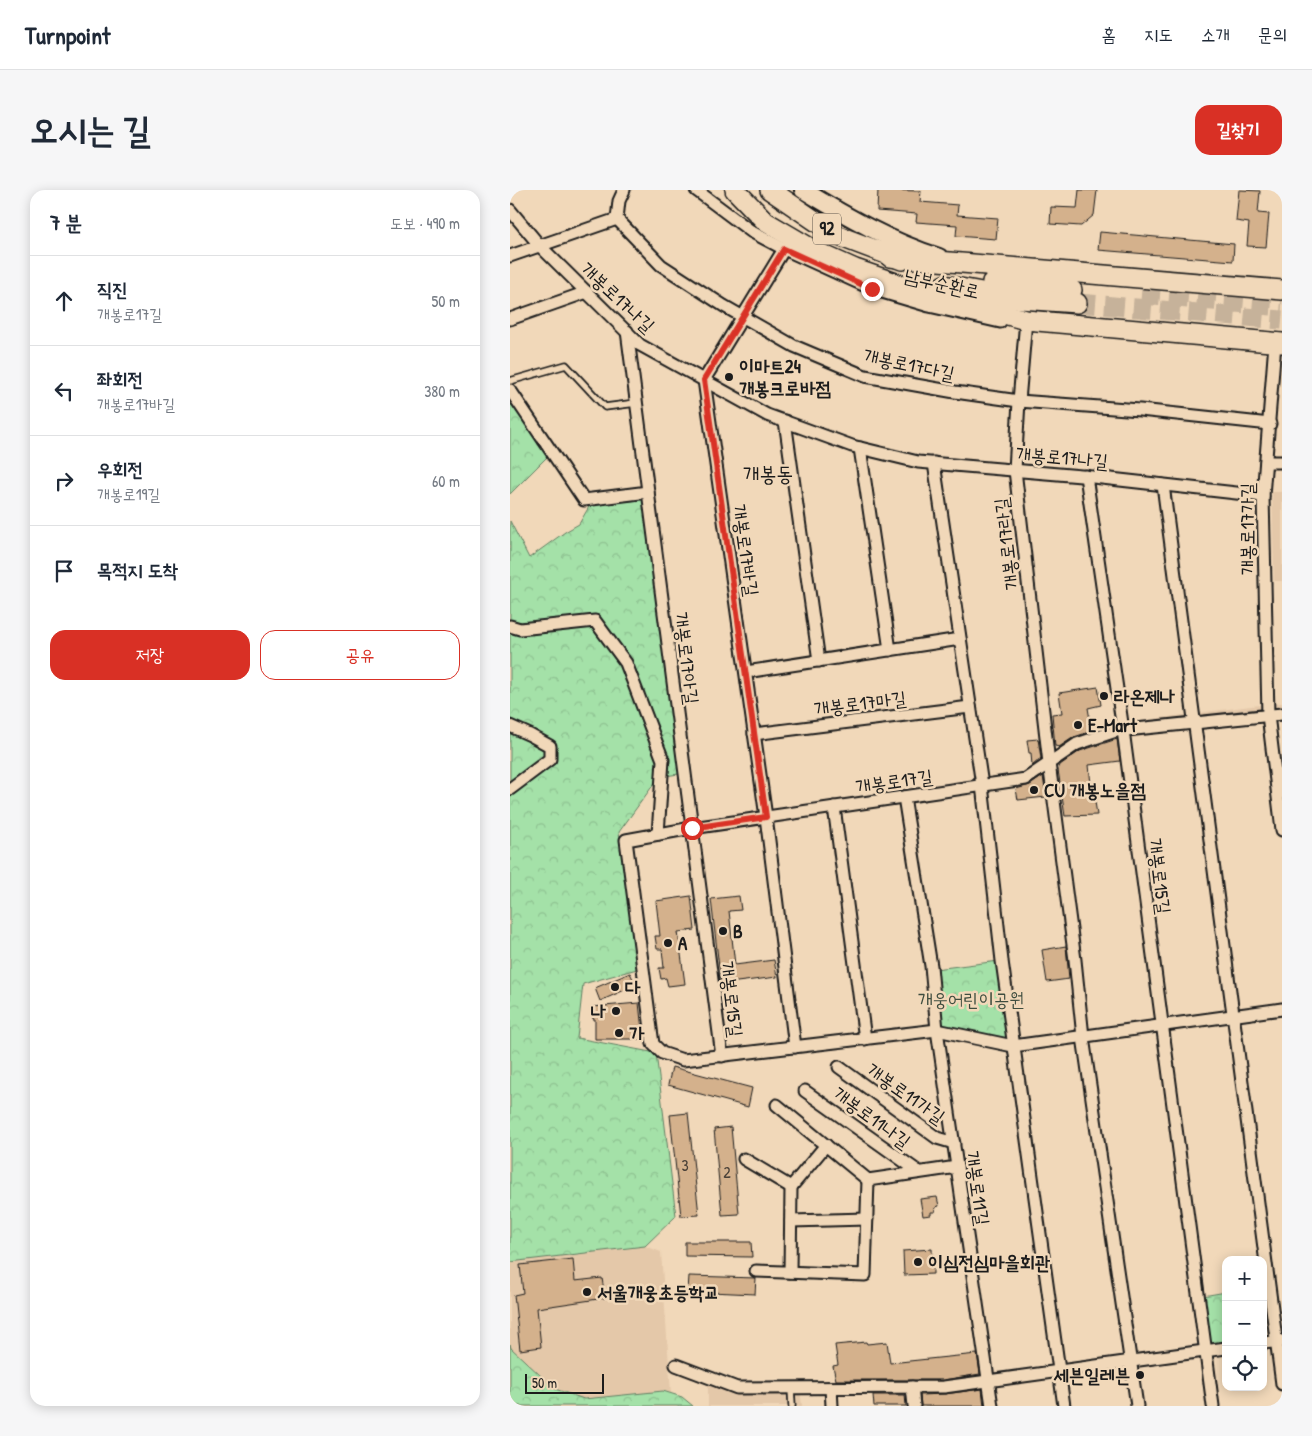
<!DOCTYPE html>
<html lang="ko">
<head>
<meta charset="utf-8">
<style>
  :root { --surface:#fff; --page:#f6f6f7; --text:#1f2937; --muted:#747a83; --line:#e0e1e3; --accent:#d93025 }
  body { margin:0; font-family:"Patrick Hand","Poor Story",sans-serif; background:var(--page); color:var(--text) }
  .controls { position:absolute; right:15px; bottom:15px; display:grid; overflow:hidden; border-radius:10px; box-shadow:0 2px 12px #0003 }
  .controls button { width:45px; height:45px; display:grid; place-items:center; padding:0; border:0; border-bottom:1px solid var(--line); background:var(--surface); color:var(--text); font:25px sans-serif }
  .scale { position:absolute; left:15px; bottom:12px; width:79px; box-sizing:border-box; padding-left:5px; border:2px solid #1c1c1c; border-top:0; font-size:14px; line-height:18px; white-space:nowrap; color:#1c1c1c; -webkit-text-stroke:4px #f1d8b9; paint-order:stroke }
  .stop { position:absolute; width:15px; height:15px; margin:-11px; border:4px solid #d93025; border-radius:50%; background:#fff }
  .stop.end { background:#d93025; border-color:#fff; box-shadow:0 1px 5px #0008 }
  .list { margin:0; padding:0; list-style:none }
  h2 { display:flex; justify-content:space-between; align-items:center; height:65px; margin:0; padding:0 20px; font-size:21px }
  h2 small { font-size:16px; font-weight:400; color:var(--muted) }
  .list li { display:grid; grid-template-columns:32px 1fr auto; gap:15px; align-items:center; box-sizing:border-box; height:90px; padding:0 20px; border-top:1px solid var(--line) }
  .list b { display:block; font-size:19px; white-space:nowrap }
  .list p { margin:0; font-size:16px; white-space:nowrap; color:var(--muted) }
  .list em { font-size:16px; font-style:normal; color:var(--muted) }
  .actions { display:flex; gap:10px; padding:15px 20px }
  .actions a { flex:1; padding:11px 0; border:1px solid var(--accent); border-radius:15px; text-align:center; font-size:18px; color:var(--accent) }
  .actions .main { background:var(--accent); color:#fff }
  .icon { flex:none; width:28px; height:28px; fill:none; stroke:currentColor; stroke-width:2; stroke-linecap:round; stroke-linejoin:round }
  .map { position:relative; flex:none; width:772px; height:1216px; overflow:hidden; border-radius:15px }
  header { display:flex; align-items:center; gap:30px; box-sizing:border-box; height:70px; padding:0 25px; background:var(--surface); border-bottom:1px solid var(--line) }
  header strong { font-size:24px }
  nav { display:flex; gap:28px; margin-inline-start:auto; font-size:18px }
  .intro { display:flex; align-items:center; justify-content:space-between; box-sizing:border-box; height:120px; padding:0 30px }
  h1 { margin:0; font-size:35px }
  .button { padding:12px 22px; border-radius:15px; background:var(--accent); color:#fff; font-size:18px; font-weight:700 }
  main { display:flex; gap:30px; padding:0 30px }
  aside { flex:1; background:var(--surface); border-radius:15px; box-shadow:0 2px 12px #0003 }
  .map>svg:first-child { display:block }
  .built { fill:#e4c8a9 }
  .forest { fill:url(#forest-crowns); stroke:#607e62 }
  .building { fill:#d4b18c; stroke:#1c1c1c }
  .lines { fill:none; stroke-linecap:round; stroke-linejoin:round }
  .primary-tunnel { stroke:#c6b29a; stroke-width:19; stroke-dasharray:19 9; stroke-linecap:butt }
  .service-casing { stroke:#1c1c1c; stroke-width:9 }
  .minor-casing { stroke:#1c1c1c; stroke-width:15 }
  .secondary-casing { stroke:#1c1c1c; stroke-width:20 }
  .primary-casing { stroke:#1c1c1c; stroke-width:22 }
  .service { stroke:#f1d8b9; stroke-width:5.5 }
  .minor { stroke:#f1d8b9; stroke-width:11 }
  .secondary { stroke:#f1d8b9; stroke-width:16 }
  .primary { stroke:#f1d8b9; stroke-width:19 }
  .route { stroke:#d93025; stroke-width:6 }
  .poi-dot { fill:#1c1c1c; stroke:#f1d8b9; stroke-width:2 }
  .labels { text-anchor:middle; stroke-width:5; stroke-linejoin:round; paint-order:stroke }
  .number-label { font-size:16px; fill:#4a4138 }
  .shield { fill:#f1d8b9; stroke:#5c544b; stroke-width:1 }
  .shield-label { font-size:18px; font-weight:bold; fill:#1c1c1c }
  .street-label { font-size:19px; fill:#1c1c1c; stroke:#f1d8b9 }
  .poi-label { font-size:19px; font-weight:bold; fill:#1c1c1c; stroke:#f1d8b9; text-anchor:start }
  .park-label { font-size:19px; fill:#3e4d3f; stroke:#f1d8b9 }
  .quarter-label { font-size:21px; fill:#1c1c1c; stroke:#f1d8b9 }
</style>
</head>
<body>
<header>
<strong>Turnpoint</strong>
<nav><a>홈</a><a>지도</a><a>소개</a><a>문의</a></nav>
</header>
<div class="intro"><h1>오시는 길</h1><a class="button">길찾기</a></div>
<main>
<aside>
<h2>7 분<small>도보 · 490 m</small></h2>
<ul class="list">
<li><svg class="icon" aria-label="ahead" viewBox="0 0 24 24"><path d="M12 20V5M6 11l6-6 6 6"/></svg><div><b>직진</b><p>개봉로17길</p></div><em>50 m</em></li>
<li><svg class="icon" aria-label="left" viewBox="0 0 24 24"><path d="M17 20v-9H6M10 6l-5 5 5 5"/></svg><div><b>좌회전</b><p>개봉로17바길</p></div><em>380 m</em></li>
<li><svg class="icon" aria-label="right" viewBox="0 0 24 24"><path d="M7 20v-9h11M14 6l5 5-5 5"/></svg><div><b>우회전</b><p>개봉로19길</p></div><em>60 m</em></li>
<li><svg class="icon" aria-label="arrive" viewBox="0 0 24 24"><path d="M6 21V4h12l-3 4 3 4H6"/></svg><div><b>목적지 도착</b></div></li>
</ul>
<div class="actions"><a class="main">저장</a><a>공유</a></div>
</aside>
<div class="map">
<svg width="772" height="1216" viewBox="0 0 772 1216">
  <defs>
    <pattern id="forest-crowns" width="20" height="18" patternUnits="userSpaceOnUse" patternTransform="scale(1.25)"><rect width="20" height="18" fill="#a4e1a8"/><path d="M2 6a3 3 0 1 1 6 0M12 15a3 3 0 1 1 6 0" fill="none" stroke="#8dc090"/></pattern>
  </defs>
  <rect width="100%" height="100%" fill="#f1d8b9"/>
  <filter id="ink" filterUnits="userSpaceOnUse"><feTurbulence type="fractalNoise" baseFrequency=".02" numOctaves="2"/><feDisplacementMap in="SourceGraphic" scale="10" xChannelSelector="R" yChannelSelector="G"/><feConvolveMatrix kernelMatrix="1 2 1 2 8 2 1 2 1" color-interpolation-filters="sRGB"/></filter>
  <g filter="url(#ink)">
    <g class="built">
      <path d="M762 302H772V391H764Z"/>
      <path d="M772 513V530L647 544 583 555 528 591 526 573 529 570 549 557 598 535 741 516Z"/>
      <path d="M135 1056 151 1062 161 1203 153 1201 74 1209 45 1199 0 1158V1072Z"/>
      <path d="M198 1188 227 1198H290L292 1216H198Z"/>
    </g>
    <g class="forest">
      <path d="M0 213 39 265 0 304Z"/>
      <path d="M139 309 175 583 149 587 109 642 127 779 73 794 67 848 146 863 166 1026 135 1056 0 1072V331L19 368 55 342 69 334 80 315Z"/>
      <path d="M489 771 501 852 429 837 425 779Z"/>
      <path d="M716 1102V1158L700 1161 693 1106Z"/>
      <path d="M0 1154 1 1158 45 1199 74 1209 153 1201 172 1207 183 1216H0Z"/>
    </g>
    <g class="building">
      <path d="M368 0 411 1 410 12 448 15 447 25 488 28 486 49 446 46 447 35 406 32 407 24 367 21Z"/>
      <path d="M569 0H587L584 25 571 36 540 34 541 17 567 18Z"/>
      <path d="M729 0 750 1 748 23 759 24 756 57 737 56 739 33 726 31Z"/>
      <path d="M590 42 724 54 723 71 588 60Z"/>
      <path d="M588 497 591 515 578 518 582 541 564 547 549 557 545 556 542 524 552 523 549 503Z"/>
      <path d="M528 549 531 568 522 576 521 563H519L517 550Z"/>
      <path d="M607 549 610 571 579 575 582 605H584L587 625 555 626 548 580 550 575 570 561Z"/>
      <path d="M533 586 536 607 508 610 506 599 520 595Z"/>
      <path d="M181 706 185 740 168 742 175 794 158 796 156 788 151 789 149 778H154L152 759H147L145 746H150L146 711Z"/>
      <path d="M229 706 231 720 219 721 225 775 264 770 267 787 211 794 201 709Z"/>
      <path d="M556 756 559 789 537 792 532 760Z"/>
      <path d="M120 783 126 795 90 811 85 798Z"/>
      <path d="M129 813 133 849H85V829H83L82 817Z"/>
      <path d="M162 877 242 898 238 917 158 895Z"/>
      <path d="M178 923 189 1025 171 1026 160 925Z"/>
      <path d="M221 937 229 1024 212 1025 204 939Z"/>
      <path d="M427 1007 429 1016 426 1017 425 1022H421V1025L413 1026 410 1009Z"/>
      <path d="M175 1052H241L242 1067 175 1066Z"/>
      <path d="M422 1059 423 1084 394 1085 393 1061Z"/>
      <path d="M63 1069 65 1091 92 1088 95 1108 27 1118 31 1157 10 1160 4 1105 13 1103 10 1075Z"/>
      <path d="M179 1086 246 1088 245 1104 178 1101Z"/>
      <path d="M356 1152 357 1154 377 1152 380 1173 467 1164 470 1184 433 1190H326L323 1176 328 1175 325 1155Z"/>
      <path d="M472 1199 474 1216H411L410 1205 435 1204Z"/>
      <path d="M363 1205H395L396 1216H364Z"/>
    </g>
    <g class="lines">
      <g class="primary-tunnel">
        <path d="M631 105 772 117"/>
        <path d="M567 113 772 130"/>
      </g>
      <defs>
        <g id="service">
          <path d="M0 191 56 175 95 217 126 213"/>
          <path d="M281 1198 282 1216"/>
        </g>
        <g id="minor">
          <path d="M114 0 109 11 107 29 151 75 214 116 284 156 355 186 445 202 509 211 630 220 760 234"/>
          <path d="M186 0 242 42 274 59 362 99 419 116 490 132"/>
          <path d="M0 20 30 56 130 155 257 225 342 256 408 272 583 287 753 306"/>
          <path d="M274 59 194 190 256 627 285 857"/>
          <path d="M0 66 107 29"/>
          <path d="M0 129 77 102"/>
          <path d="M511 130H516L509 211 505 280 539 573 565 770 573 847 627 1216"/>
          <path d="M117 141 212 866"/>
          <path d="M765 153 753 306 758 525 772 640"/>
          <path d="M0 200 74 310 138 302"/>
          <path d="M275 231 309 471"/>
          <path d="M350 258 380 460"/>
          <path d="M756 272H772"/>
          <path d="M424 273 472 595 492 771 554 1216"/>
          <path d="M576 286 613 540 703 1216"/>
          <path d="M653 295 772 1194"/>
          <path d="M0 436 10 439 85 431 116 473 153 570 148 644"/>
          <path d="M236 482 450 449"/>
          <path d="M772 524 606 541 567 554 516 589 182 638 116 650 143 854 152 863 173 870 427 840 503 856 772 819"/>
          <path d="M0 536 20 545 40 556V569L0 599"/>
          <path d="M244 544 460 517"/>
          <path d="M394 607 421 776 427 840 482 1216"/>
          <path d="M324 617 355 849"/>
          <path d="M329 877 427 948 444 953"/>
          <path d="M295 901 409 982"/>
          <path d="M267 915 358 990"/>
          <path d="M234 969 281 997"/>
          <path d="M281 997 316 955"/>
          <path d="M281 1031 357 1029"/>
          <path d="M246 1081 355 1085 358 990 447 977"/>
          <path d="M280 1082 281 997"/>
          <path d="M753 1153 772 1151"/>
          <path d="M166 1175 227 1198 434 1197 716 1158"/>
          <path d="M402 1197 404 1216"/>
          <path d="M321 1198 322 1216"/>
        </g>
        <path id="secondary" d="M293 0C336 26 381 52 429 67"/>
        <g id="primary">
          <path d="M225 0 256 32 307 62 345 79 400 98 516 130 772 153"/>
          <path d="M260 0 326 45 392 70"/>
          <path d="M380 67 772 100"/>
          <path d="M482 92 562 100"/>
          <path d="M434 95 510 109 567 113"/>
        </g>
      </defs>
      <use href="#service" class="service-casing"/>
      <use href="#minor" class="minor-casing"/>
      <use href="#secondary" class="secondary-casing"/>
      <use href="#primary" class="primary-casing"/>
      <use href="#service" class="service"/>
      <use href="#minor" class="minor"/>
      <use href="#secondary" class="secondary"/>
      <use href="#primary" class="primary"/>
    </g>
  </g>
  <g class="lines" filter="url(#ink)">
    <path class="route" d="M182 638 256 627 194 190 274 59 362 99"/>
  </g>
  <g class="poi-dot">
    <circle cx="219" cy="187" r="5"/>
    <circle cx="594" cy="506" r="5"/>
    <circle cx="568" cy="535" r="5"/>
    <circle cx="524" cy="600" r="5"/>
    <circle cx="213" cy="741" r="5"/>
    <circle cx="158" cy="753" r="5"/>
    <circle cx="105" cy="797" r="5"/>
    <circle cx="106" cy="821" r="5"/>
    <circle cx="109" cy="843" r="5"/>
    <circle cx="408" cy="1072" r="5"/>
    <circle cx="77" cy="1102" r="5"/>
    <circle cx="630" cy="1185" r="5"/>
  </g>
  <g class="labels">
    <g class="number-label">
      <text x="175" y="981">3</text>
      <text x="217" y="988">2</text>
    </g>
    <rect class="shield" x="303" y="23.5" width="28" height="31" rx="4"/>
    <g class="shield-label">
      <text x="317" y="45">92</text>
    </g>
    <g class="street-label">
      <text transform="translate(432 93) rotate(13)" y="7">남부순환로</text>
      <text transform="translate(108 107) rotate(43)" y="7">개봉로17나길</text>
      <text transform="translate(399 174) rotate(12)" y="7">개봉로17다길</text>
      <text transform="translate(552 267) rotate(5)" y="7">개봉로17나길</text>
      <text transform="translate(737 339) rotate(-90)" y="7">개봉로17가길</text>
      <text transform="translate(496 354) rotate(-97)" y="7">개봉로17라길</text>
      <text transform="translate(236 360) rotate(82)" y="7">개봉로17바길</text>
      <text transform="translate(177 468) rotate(83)" y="7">개봉로17아길</text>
      <text transform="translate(350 513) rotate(-7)" y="7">개봉로17마길</text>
      <text transform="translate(384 591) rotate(-8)" y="7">개봉로17길</text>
      <text transform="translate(650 686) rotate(83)" y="7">개봉로15길</text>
      <text transform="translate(222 809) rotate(83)" y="7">개봉로15길</text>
      <text transform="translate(396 903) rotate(35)" y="7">개봉로11가길</text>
      <text transform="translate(362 927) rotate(36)" y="7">개봉로11나길</text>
      <text transform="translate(468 998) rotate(82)" y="7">개봉로11길</text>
    </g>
    <g class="poi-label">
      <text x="229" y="183">이마트24<tspan x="229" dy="22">개봉크로바점</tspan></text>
      <text x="604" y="513">라온제나</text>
      <text x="578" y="542">E-Mart</text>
      <text x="534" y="607">CU 개봉노을점</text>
      <text x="223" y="748">B</text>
      <text x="168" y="760">A</text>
      <text x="115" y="804">다</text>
      <text x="96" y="828" text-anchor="end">나</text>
      <text x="119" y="850">가</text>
      <text x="418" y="1079">이심전심마을회관</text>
      <text x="87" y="1109">서울개웅초등학교</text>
      <text x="620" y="1192" text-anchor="end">세븐일레븐</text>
    </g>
    <g class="park-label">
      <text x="461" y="816">개웅어린이공원</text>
    </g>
    <g class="quarter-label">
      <text x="258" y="291">개봉동</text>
    </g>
  </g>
</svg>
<div class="controls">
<button>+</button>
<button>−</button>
<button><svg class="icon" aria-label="locate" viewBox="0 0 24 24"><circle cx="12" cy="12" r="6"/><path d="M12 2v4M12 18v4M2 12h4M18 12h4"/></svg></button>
</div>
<div class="scale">50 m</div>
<div class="stop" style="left:182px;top:638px"></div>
<div class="stop end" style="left:362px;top:99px"></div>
</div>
</main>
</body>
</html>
